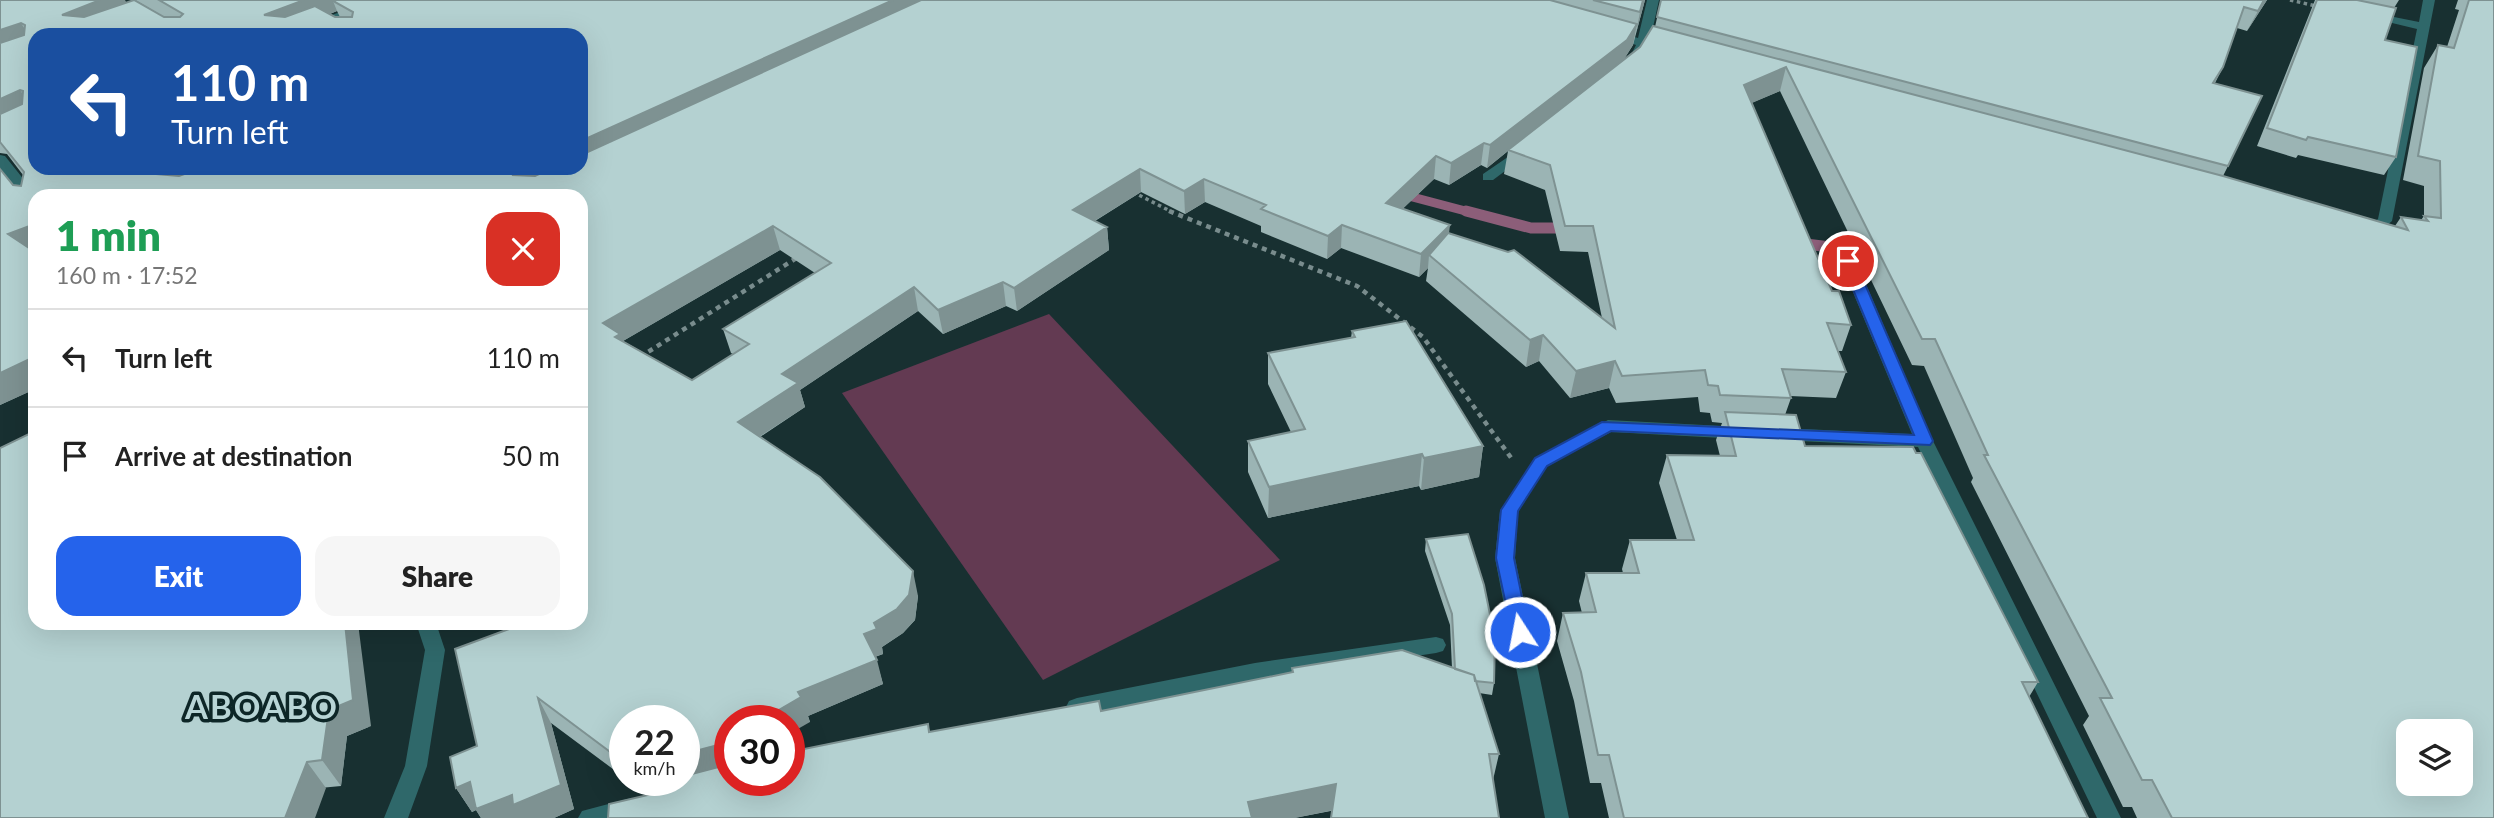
<!DOCTYPE html>
<html lang="en">
<head>
<meta charset="utf-8">
<style>
	body { margin:0; font-family:Lato,sans-serif; background:#f6f6f6; color:#222; height:100vh; display:flex; flex-direction:column; font-size:26px; white-space:nowrap }
	* { box-sizing:border-box; margin:0 }
	p { font-size:23px; color:#767676 }
	.icon { flex:none; width:38px; height:38px; fill:none; stroke:currentColor; stroke-width:2; stroke-linecap:round; stroke-linejoin:round }
	.map { position:relative; flex:1; overflow:hidden }
	.side { position:absolute; left:28px; top:189px; width:560px; height:441px; display:flex; flex-direction:column; background:#fff; border-radius:21px; box-shadow:0 7px 28px #0002 }
	.side>* { flex:none }
	.hud { position:absolute; left:28px; top:28px; width:560px; height:147px; border-radius:21px; box-shadow:0 7px 28px #0002; background:#1a4fa0; color:#fff; overflow:hidden }
	.fabs { position:absolute; left:2396px; top:719px; display:grid; gap:14px }
	.fabs a { display:grid; place-items:center; width:77px; height:77px; border-radius:14px; background:#fff; box-shadow:0 7px 28px #0002; font-size:35px }
	.speed { position:absolute; left:609px; top:705px; display:flex; gap:14px; font-size:35px; font-weight:700; text-align:center }
	.speed>* { display:grid; place-content:center; width:91px; height:91px; border-radius:50%; background:#fff; box-shadow:0 7px 28px #0002; line-height:1 }
	.speed small { font-size:18px; font-weight:400 }
	.speed .limit { border:10px solid #d22; background:#fff; color:#111 }
	.pin { position:absolute; display:grid; place-items:center; width:60px; height:60px; color:#fff; margin:-30px; border:4px solid #fff; border-radius:50%; box-shadow:0 2px 7px #0007 }
	.me { position:absolute; width:77px; margin:-38px; rotate:349deg; stroke-linejoin:round; filter:drop-shadow(0 0 5px #0008) }
	.turn { display:flex; align-items:center; gap:24px; height:147px; padding:0 28px; font-size:32px }
	.turn .icon { width:91px; height:91px; stroke-width:2.5 }
	.turn b { display:block; font-size:49px; line-height:60px }
	.round { display:grid; place-items:center; flex:none; width:74px; height:74px; border-radius:21px; background:#f6f6f6 }
	.summary { display:flex; align-items:center; justify-content:space-between; height:119px; padding:0 28px }
	h1 { font-size:42px; font-weight:800; line-height:52px; color:#1e9e55 }
	.action { display:flex; gap:14px; margin-top:auto; padding:14px 28px }
	.action a { flex:1; height:80px; border-radius:21px; background:#2563eb; color:#fff; font-size:28px; font-weight:800; line-height:80px; text-align:center }
	.action a+a { background:#f6f6f6; color:#222 }
	ul { padding:0; list-style:none }
	li { display:flex; align-items:center; gap:21px; height:98px; padding:0 28px; border-top:2px solid #e0e0e0 }
	li div { flex:1 }
	li b { display:block; font-size:26px }
	li em { font-style:normal }
	.map>svg:first-child { display:block }
	.green { fill:#633a52 }
	.lines { fill:none; stroke-linecap:round; stroke-linejoin:round }
	.stream-far1 { stroke:#8c5e79; stroke-width:9 }
	.stream { stroke:#8c5e79; stroke-width:11 }
	.path-far1 { stroke:#798c8d; stroke-width:3.5; stroke-dasharray:3.5 3.5; stroke-linecap:butt }
	.path { stroke:#798c8d; stroke-width:4.5; stroke-dasharray:5 5; stroke-linecap:butt }
	.minor { fill:#2f686a; fill-rule:evenodd }
	.wall { fill:#9bb4b4; fill-rule:evenodd }
	.shaded-wall { fill:#7e9292 }
	.building { fill:#b4d1d1; stroke:#7e9292; stroke-width:2; fill-rule:evenodd }
	.route { fill:#2563eb; stroke:#184099; stroke-width:2 }
	.labels { text-anchor:middle; dominant-baseline:central; stroke-width:7; stroke-linejoin:round; paint-order:stroke }
	.near-district-label { font-size:33px; font-weight:bold; letter-spacing:2px; fill:#b8d5d6; stroke:#0d2627 }
</style>
</head>
<body>
<div class="map">
<svg width="2494" height="818" viewBox="0 0 2494 818">
	<rect width="100%" height="100%" fill="#183031"/>
	<path class="green" d="M 1049,314 L 1280,560 L 1043,680 L 842,393 Z"/>
	<g class="lines">
		<path class="stream-far1" d="M 1401,194 L 1473,213"/>
		<path class="stream" d="M 1466,211 L 1531,228 L 1571,228
			M 1798,243 L 1870,252"/>
		<path class="path-far1" d="M 2290,0 L 2316,6
			M 1133,192 L 1174,213"/>
		<path class="path" d="M 1169,211 L 1357,286 L 1423,337 L 1512,459
			M 640,357 L 798,257"/>
		<path class="minor" d="M 373,0 L 390,0 L 295,35 L 277,35 Z
			M 1647,0 L 1659,0 L 1650,41 L 1671,49 L 1665,53 L 1647,48 L 1642,56 L 1638,57 L 1632,53 L 1636,45 L 1605,34 L 1611,30 L 1638,38 Z
			M 2423,0 L 2435,0 L 2392,221 L 2378,233 L 2357,235 L 2355,232 L 2357,229 L 2368,226 L 2378,219 L 2417,29 L 2363,16 L 2369,12 L 2419,22 Z
			M 1524,146 L 1531,150 L 1529,153 L 1493,180 L 1483,180 L 1483,174 Z
			M 0,155 L 5,156 L 37,196 L 35,207 L 30,206 L 0,168 Z
			M 1848,256 L 1856,261 L 1933,441 L 2121,818 L 2097,818 L 1918,447 L 1780,440 L 1771,434 L 1780,428 L 1912,434 L 1840,261 Z
			M 1608,420 L 1742,427 L 1751,433 L 1742,439 L 1611,432 L 1547,466 L 1518,512 L 1515,558 L 1569,818 L 1545,818 L 1495,558 L 1500,511 L 1535,458 Z
			M 416,623 L 436,623 L 445,650 L 427,766 L 408,818 L 384,818 L 405,766 L 425,650 Z
			M 1436,637 L 1443,639 L 1446,645 L 1443,651 L 1436,653 L 1255,680 L 1077,716 L 1069,713 L 1066,707 L 1069,701 L 1077,698 L 1255,663 Z
			M 631,798 L 639,801 L 643,808 L 639,815 L 631,818 L 578,818 L 582,811 Z"/>
	</g>
	<path class="wall" d="M 0,0 L 127,3 L 164,17 L 135,0 L 1645,0 L 1633,45 L 1624,59 L 1640,47 L 1655,27 L 1661,0 L 2267,0 L 2247,31 L 2237,28 L 2223,67 L 2215,83 L 2228,166 L 2223,176 L 2395,226 L 2401,217 L 2421,220 L 2424,216 L 2424,186 L 2403,180 L 2424,68 L 2438,45 L 2447,47 L 2459,10 L 2455,9 L 2458,0 L 2494,0 L 2494,818 L 2137,818 L 2132,807 L 2123,807 L 2083,725 L 2089,716 L 1971,482 L 1973,478 L 1924,366 L 1912,365 L 1780,91 L 1751,103 L 1832,291 L 1851,325 L 1842,351 L 1838,351 L 1846,372 L 1836,398 L 1790,396 L 1791,398 L 1785,415 L 1805,446 L 2038,682 L 2029,697 L 2088,818 L 1609,818 L 1601,783 L 1590,783 L 1574,701 L 1557,641 L 1563,613 L 1582,613 L 1579,601 L 1586,573 L 1623,573 L 1622,569 L 1630,540 L 1677,540 L 1659,483 L 1667,455 L 1720,456 L 1716,440 L 1722,423 L 1712,422 L 1710,413 L 1700,412 L 1698,397 L 1616,403 L 1609,388 L 1570,398 L 1539,361 L 1526,367 L 1426,281 L 1428,268 L 1419,277 L 1341,248 L 1327,259 L 1261,232 L 1261,226 L 1205,202 L 1185,214 L 1141,192 L 1095,221 L 1107,227 L 1109,250 L 1017,311 L 1006,306 L 943,334 L 918,311 L 800,390 L 805,407 L 760,437 L 918,596 L 915,620 L 903,633 L 882,647 L 883,654 L 875,657 L 883,684 L 808,716 L 810,722 L 730,721 L 730,780 L 928,724 L 930,732 L 1101,711 L 1292,672 L 1292,668 L 1452,668 L 1450,625 L 1425,551 L 1426,539 L 1494,683 L 1492,695 L 1479,693 L 1499,754 L 1493,780 L 1294,818 L 608,818 L 659,792 L 657,788 L 643,792 L 628,780 L 684,780 L 625,721 L 625,778 L 551,723 L 574,809 L 554,818 L 481,818 L 476,810 L 472,812 L 456,788 L 477,746 L 517,626 L 581,196 L 35,196 L 35,389 L 0,405 L 0,169 L 13,185 L 21,186 L 23,175 L 7,154 L 0,153 ZM 337,11 L 340,17 L 335,17 L 330,14 ZM 581,35 L 581,168 L 35,168 ZM 1508,151 L 1504,174 L 1545,190 L 1560,251 L 1588,252 L 1602,318 L 1402,209 L 1434,179 L 1449,185 L 1481,165 L 1487,168 ZM 780,250 L 815,273 L 723,329 L 731,353 L 733,354 L 692,380 L 623,341 Z
		M 2315,0 L 2399,0 L 2394,8 L 2385,40 L 2396,157 L 2384,175 L 2298,155 L 2296,158 L 2257,146 Z
		M 1352,331 L 1483,446 L 1479,477 L 1421,490 L 1419,486 L 1268,518 L 1248,472 L 1248,441 L 1291,432 L 1268,384 L 1268,353 L 1351,338 Z
		M 371,726 L 347,736 L 341,786 L 0,818 Z"/>
	<path class="shaded-wall" d="M 100,0 L 125,0 L 132,12 L 76,35 L 62,15 Z
		M 304,0 L 366,0 L 333,1 L 337,11 L 276,35 L 264,15 Z
		M 893,0 L 941,0 L 581,167 L 581,141 Z
		M 1643,0 L 1645,0 L 1636,33 L 1640,12 Z
		M 2264,0 L 2267,0 L 2247,31 L 2258,11 Z
		M 21,23 L 34,44 L 0,55 L 0,30 Z
		M 1637,24 L 1633,45 L 1623,61 L 1508,150 L 1508,151 L 1487,168 L 1490,145 Z
		M 1786,67 L 1780,91 L 1738,109 L 1744,85 Z
		M 20,90 L 34,112 L 0,128 L 0,99 Z
		M 1484,143 L 1481,165 L 1449,185 L 1451,163 Z
		M 1436,156 L 1434,179 L 1385,226 L 1386,203 Z
		M 170,168 L 234,168 L 171,196 L 156,174 Z
		M 521,168 L 578,168 L 523,194 L 513,175 L 514,171 Z
		M 1140,169 L 1141,192 L 1075,233 L 1073,210 Z
		M 1204,179 L 1205,202 L 1185,214 L 1184,191 Z
		M 35,224 L 35,253 L 8,234 Z
		M 1342,225 L 1341,248 L 1327,259 L 1328,236 Z
		M 1450,225 L 1447,249 L 1429,255 L 1428,268 L 1419,277 L 1421,254 Z
		M 773,226 L 780,250 L 623,341 L 629,358 L 603,323 Z
		M 1107,227 L 1109,250 L 1017,311 L 1014,288 Z
		M 1003,282 L 1006,306 L 943,334 L 938,310 Z
		M 914,287 L 918,311 L 800,390 L 805,407 L 745,446 L 738,422 L 782,374 Z
		M 1543,335 L 1539,361 L 1526,367 L 1530,340 Z
		M 34,357 L 35,358 L 35,389 L 0,405 L 0,373 Z
		M 1615,361 L 1609,388 L 1570,398 L 1576,371 Z
		M 1483,446 L 1479,477 L 1421,490 L 1424,458 Z
		M 1422,454 L 1419,486 L 1268,518 L 1269,487 Z
		M 913,571 L 918,596 L 915,620 L 903,633 L 882,647 L 883,654 L 871,658 L 864,634 L 874,623 Z
		M 345,623 L 358,623 L 371,726 L 347,736 L 341,786 L 322,760 L 329,710 Z
		M 877,660 L 883,684 L 808,716 L 810,722 L 789,734 L 789,721 L 760,721 L 798,692 Z
		M 538,698 L 551,723 L 574,809 L 554,818 L 481,818 L 476,810 L 472,812 L 456,788 L 470,782 Z
		M 730,738 L 730,769 L 660,787 L 656,784 L 657,788 L 643,792 L 638,780 L 684,780 L 684,754 L 718,745 Z
		M 307,762 L 326,788 L 315,818 L 285,818 Z
		M 1336,784 L 1334,810 L 1295,818 L 1248,818 L 1248,802 Z"/>
	<path class="building" d="M 0,0 L 100,0 L 62,15 L 84,17 L 134,0 L 164,17 L 180,17 L 183,14 L 159,0 L 304,0 L 264,15 L 285,17 L 315,6 L 335,17 L 352,17 L 353,12 L 333,1 L 336,0 L 893,0 L 581,141 L 581,35 L 35,35 L 35,168 L 170,168 L 156,174 L 179,176 L 201,168 L 521,168 L 514,171 L 513,175 L 535,176 L 552,168 L 581,168 L 581,155 L 921,0 L 1550,0 L 1637,24 L 1627,40 L 1490,145 L 1484,143 L 1451,163 L 1436,156 L 1386,203 L 1450,225 L 1421,254 L 1342,225 L 1328,236 L 1261,209 L 1266,205 L 1204,179 L 1184,191 L 1140,169 L 1073,210 L 1107,227 L 1014,288 L 1003,282 L 938,310 L 914,287 L 782,374 L 798,383 L 738,422 L 820,477 L 913,571 L 909,595 L 897,609 L 874,623 L 877,629 L 864,634 L 877,660 L 798,692 L 801,697 L 760,721 L 730,721 L 730,738 L 718,745 L 684,754 L 684,721 L 625,721 L 625,763 L 538,698 L 561,785 L 513,805 L 512,795 L 476,809 L 470,782 L 456,788 L 450,757 L 477,746 L 455,649 L 517,626 L 516,623 L 581,623 L 581,196 L 35,196 L 35,224 L 8,234 L 35,252 L 35,358 L 34,357 L 0,373 L 0,169 L 13,185 L 21,186 L 24,172 L 0,142 L 0,114 L 22,104 L 23,91 L 20,90 L 0,99 L 0,43 L 24,35 L 25,25 L 21,23 L 0,30 ZM 773,226 L 831,263 L 723,329 L 749,344 L 692,380 L 615,337 L 620,334 L 603,323 Z
		M 1593,0 L 1643,0 L 1640,12 Z
		M 1661,0 L 2264,0 L 2258,11 L 2244,7 L 2223,67 L 2213,83 L 2262,96 L 2228,166 L 1657,17 Z
		M 2317,0 L 2357,0 L 2396,8 L 2385,40 L 2417,47 L 2396,157 L 2308,137 L 2306,140 L 2267,128 Z
		M 2469,0 L 2494,0 L 2494,818 L 2172,818 L 2152,780 L 2142,780 L 2100,698 L 2112,698 L 1984,455 L 1988,455 L 1935,339 L 1922,339 L 1786,67 L 1744,85 L 1832,291 L 1839,291 L 1851,325 L 1827,323 L 1846,372 L 1782,369 L 1791,398 L 1720,395 L 1718,386 L 1708,385 L 1705,370 L 1622,376 L 1615,361 L 1576,371 L 1543,335 L 1530,340 L 1429,255 L 1448,233 L 1508,252 L 1514,250 L 1615,328 L 1593,226 L 1565,226 L 1550,165 L 1508,150 L 1640,47 L 1653,26 L 2223,176 L 2408,230 L 2401,217 L 2428,221 L 2424,216 L 2441,218 L 2440,161 L 2418,156 L 2438,45 L 2454,48 ZM 2408,732 L 2460,732 L 2460,784 L 2408,784 Z
		M 1406,321 L 1483,446 L 1424,458 L 1422,454 L 1269,487 L 1248,441 L 1305,429 L 1268,353 L 1355,337 L 1352,331 Z
		M 1725,412 L 1796,415 L 1805,446 L 1913,447 L 1916,453 L 1921,453 L 2038,682 L 2022,682 L 2088,818 L 1624,818 L 1609,755 L 1598,755 L 1581,672 L 1563,613 L 1596,612 L 1586,573 L 1639,573 L 1630,540 L 1694,540 L 1667,455 L 1736,456 Z
		M 35,431 L 35,623 L 345,623 L 353,700 L 329,710 L 322,760 L 307,762 L 285,818 L 0,818 L 0,448 Z
		M 1468,534 L 1484,585 L 1495,639 L 1494,683 L 1475,681 L 1474,675 L 1455,669 L 1452,614 L 1426,539 Z
		M 1402,650 L 1474,675 L 1499,754 L 1489,754 L 1499,818 L 1331,818 L 1336,784 L 1248,802 L 1252,818 L 608,818 L 609,804 L 665,791 L 656,784 L 669,780 L 684,780 L 684,776 L 730,764 L 730,780 L 789,780 L 789,752 L 928,724 L 929,732 L 1099,701 L 1101,711 L 1293,672 L 1292,668 Z"/>
	<path class="route" d="M 1848,257 L 1855,261 L 1933,441 L 1930,445 L 1611,431 L 1547,466 L 1518,511 L 1514,558 L 1529,632 L 1520,640 L 1513,638 L 1496,558 L 1501,510 L 1535,458 L 1602,422 L 1914,435 L 1841,261 Z"/>
	<g class="labels">
		<g class="near-district-label">
			<text x="262" y="706">ABOABO</text>
		</g>
	</g>
</svg>
<div class="fabs">
<a><svg class="icon" aria-label="layers" viewBox="0 0 24 24"><path d="M12 4l9 5-9 5-9-5zM3 14l9 5 9-5"/></svg></a>
</div>
<div class="speed"><div>22<small>km/h</small></div><div class="limit">30</div></div>
<div class="pin" style="left:1848px;top:261px;background:#d93025"><svg class="icon" aria-label="arrive" viewBox="0 0 24 24"><path d="M6 21V4h12l-3 4 3 4H6"/></svg></div>
<svg class="me" style="left:1520px;top:632px" viewBox="-20 -20 40 40"><circle r="17" fill="#2563eb" stroke="#fff" stroke-width="3"/><path d="M0-11L8 9 0 5-8 9z" fill="#fff"/></svg>
<div class="hud">
<div class="turn"><svg class="icon" aria-label="left" viewBox="0 0 24 24"><path d="M17 20v-9H6M10 6l-5 5 5 5"/></svg><div><b>110 m</b>Turn left</div></div>
</div>
<section class="side">
<div class="summary"><div><h1>1 min</h1><p>160 m · 17:52</p></div><a class="round" style="background:#d93025;color:#fff"><svg class="icon" aria-label="close" viewBox="0 0 24 24"><path d="M6 6l12 12M18 6L6 18"/></svg></a></div>
<ul>
<li><svg class="icon" aria-label="left" viewBox="0 0 24 24"><path d="M17 20v-9H6M10 6l-5 5 5 5"/></svg><div><b>Turn left</b></div><em>110 m</em></li>
<li><svg class="icon" aria-label="arrive" viewBox="0 0 24 24"><path d="M6 21V4h12l-3 4 3 4H6"/></svg><div><b>Arrive at destination</b></div><em>50 m</em></li>
</ul>
<div class="action"><a>Exit</a><a>Share</a></div>
</section>
</div>
</body>
</html>
